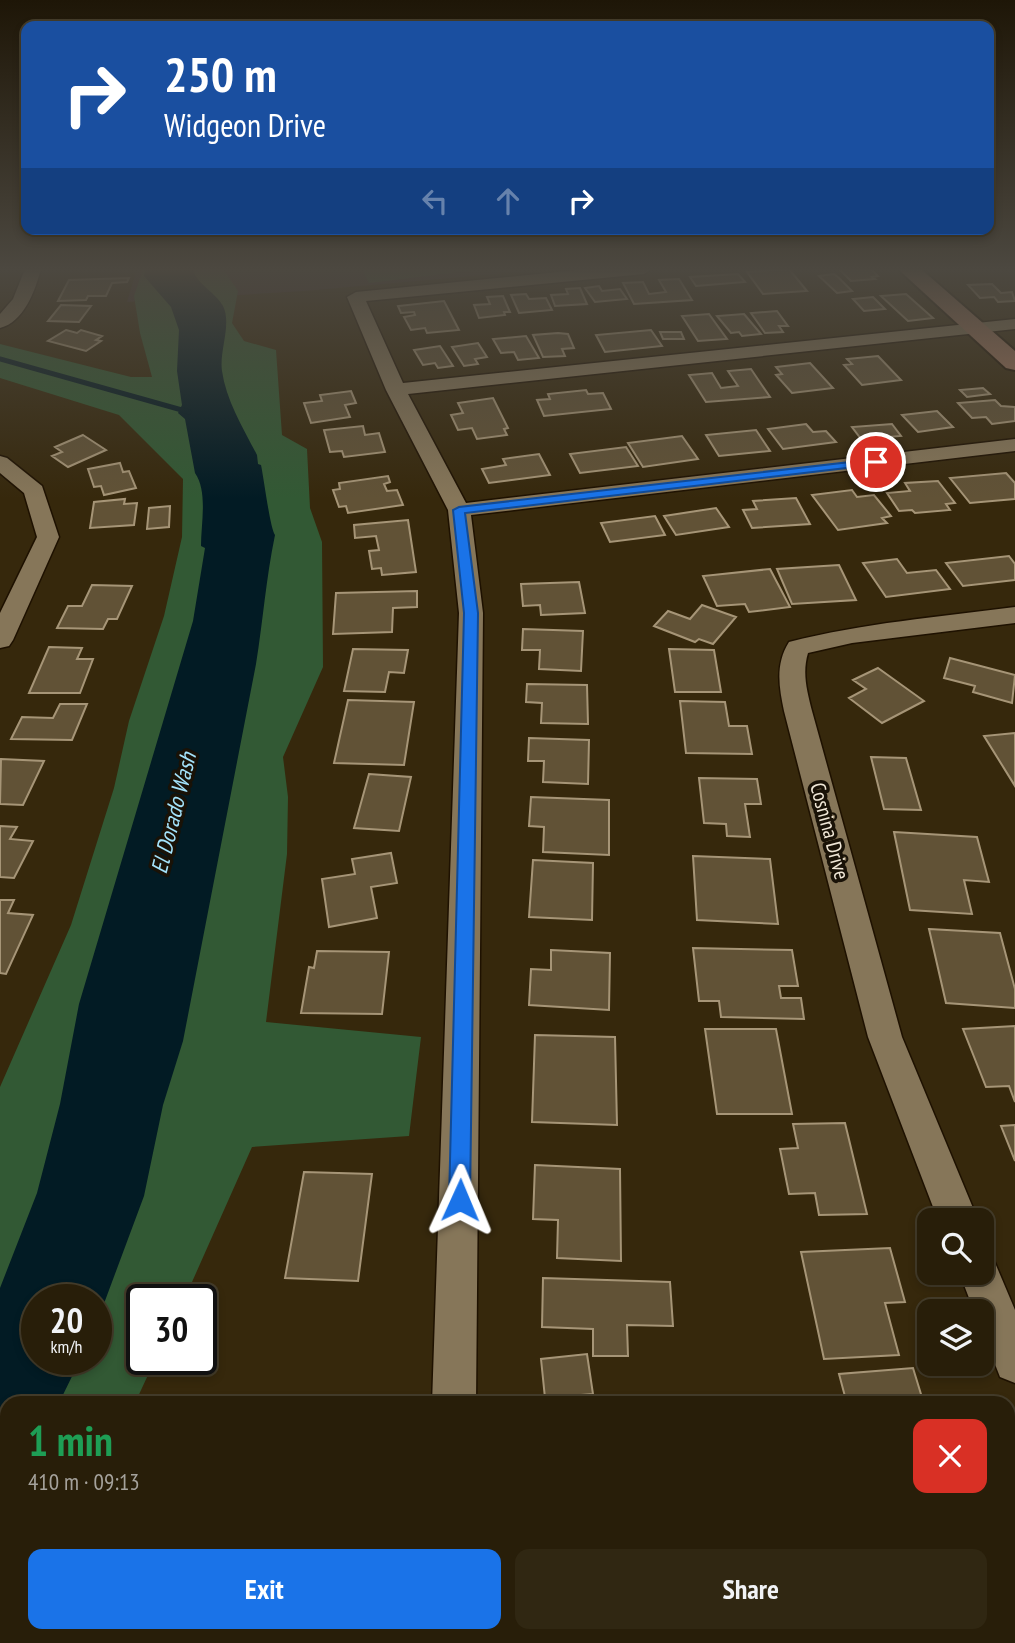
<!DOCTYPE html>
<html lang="en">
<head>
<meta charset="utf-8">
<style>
	body { margin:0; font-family:"PT Sans Narrow",sans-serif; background:#302712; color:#f1f3f6; height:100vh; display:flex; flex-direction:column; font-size:26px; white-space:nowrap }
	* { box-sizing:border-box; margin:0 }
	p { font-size:23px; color:#a5a29c }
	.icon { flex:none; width:38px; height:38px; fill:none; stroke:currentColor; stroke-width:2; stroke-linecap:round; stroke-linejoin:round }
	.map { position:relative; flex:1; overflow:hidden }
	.drawer { position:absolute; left:0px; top:1396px; width:1015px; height:247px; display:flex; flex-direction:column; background:#281e09; border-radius:21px 21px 0 0; box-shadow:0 4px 10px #0003,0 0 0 2px #443c2a }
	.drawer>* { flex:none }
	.banner { position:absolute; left:21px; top:21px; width:973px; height:214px; border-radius:14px; box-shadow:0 4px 10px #0003,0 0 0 2px #443c2a; background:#1a4fa0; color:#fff; overflow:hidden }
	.tools { position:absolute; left:917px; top:1208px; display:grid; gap:14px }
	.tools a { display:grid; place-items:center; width:77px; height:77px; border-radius:14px; background:#281e09; box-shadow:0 4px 10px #0003,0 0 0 2px #443c2a; font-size:35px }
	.speed { position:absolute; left:21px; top:1284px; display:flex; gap:14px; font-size:35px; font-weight:700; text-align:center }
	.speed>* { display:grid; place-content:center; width:91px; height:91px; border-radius:50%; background:#281e09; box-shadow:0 4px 10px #0003,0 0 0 2px #443c2a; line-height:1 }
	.speed small { font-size:18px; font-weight:400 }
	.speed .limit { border:4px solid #111; border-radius:10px; background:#fff; color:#111 }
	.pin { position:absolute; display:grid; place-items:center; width:60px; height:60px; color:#fff; margin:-30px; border:4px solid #fff; border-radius:50%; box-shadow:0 2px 7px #0007 }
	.me { position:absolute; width:77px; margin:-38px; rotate:1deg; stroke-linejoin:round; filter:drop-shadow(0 0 5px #0008) }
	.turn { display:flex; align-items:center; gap:24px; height:147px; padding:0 28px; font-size:32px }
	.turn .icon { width:91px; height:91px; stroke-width:2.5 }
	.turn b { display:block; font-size:49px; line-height:60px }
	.lanes { display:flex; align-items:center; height:66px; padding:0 28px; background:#0003; justify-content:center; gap:35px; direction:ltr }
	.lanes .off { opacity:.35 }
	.round { display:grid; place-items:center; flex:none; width:74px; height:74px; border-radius:14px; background:#302712 }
	.head { display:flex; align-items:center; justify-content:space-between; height:119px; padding:0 28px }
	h1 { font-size:42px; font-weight:700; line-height:52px; color:#1e9e55 }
	.action { display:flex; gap:14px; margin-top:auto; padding:14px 28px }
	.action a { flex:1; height:80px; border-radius:14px; background:#1a73e8; color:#fff; font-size:28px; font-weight:700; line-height:80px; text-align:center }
	.action a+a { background:#302712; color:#f1f3f6 }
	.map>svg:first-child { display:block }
	.education { fill:#402c2f }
	.green { fill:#325934; fill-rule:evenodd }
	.water { fill:#021b24 }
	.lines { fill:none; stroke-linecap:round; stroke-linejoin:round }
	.stream { stroke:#021b24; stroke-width:5 }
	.building { fill:#615236; stroke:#a69577; stroke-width:2 }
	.minor-casing { stroke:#1e1100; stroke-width:3 }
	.secondary-casing { stroke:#1e1100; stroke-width:4 }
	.minor { fill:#867659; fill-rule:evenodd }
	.secondary { fill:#9f745c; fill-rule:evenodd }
	.route { fill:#1a73e8; stroke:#114b97; stroke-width:2 }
	.labels { text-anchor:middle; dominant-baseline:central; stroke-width:7; stroke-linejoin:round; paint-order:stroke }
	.street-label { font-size:21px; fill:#f0e7d7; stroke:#191207 }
	.water-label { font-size:23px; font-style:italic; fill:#a4e3fb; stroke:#191207 }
</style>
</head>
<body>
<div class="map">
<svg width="1015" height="1643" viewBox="0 0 1015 1643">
	<rect width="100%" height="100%" fill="#36280c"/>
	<path class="education" d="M 137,269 L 551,269 L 304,291 L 127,302 Z"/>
	<path class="green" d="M 143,269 L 223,269 L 238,291 L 232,323 L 244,341 L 276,350 L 282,435 L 307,449 L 310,508 L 322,542 L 323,667 L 283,757 L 288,797 L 287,854 L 266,1022 L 421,1037 L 409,1136 L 252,1147 L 184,1300 L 142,1300 L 142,1360 L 155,1360 L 135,1403 L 7,1404 L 7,1636 L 73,1636 L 73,1643 L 0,1643 L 0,1087 L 71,925 L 114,788 L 129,721 L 164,616 L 182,537 L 183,479 L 119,415 L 0,378 L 0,344 L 131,377 L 152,377 L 140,333 L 134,296 ZM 37,1300 L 96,1300 L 96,1360 L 37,1360 Z
		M 362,269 L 484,269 L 369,283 Z"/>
	<path class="water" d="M 146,269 L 192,269 C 199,286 215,292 223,306 C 232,324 219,351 222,371 C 226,400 243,428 257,455 L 258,464 L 261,465 C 264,479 270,528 275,535 C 266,578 263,621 256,664 L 183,1041 L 163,1105 L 144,1196 L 96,1325 L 96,1300 L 37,1300 L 37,1360 L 80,1360 L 59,1403 L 7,1404 L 7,1483 L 0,1494 L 0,1288 L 37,1193 L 60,1104 L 79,1004 L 193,621 L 205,548 L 201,546 C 201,523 208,492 195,473 L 185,419 L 178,413 L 182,405 L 177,371 L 179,330 L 171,307 L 144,276 Z"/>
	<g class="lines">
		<path class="stream" d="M 0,359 L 189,412"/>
	</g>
	<path class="building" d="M 789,269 L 807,291 L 763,294 L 747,272 Z
		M 839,269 L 871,269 L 878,276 L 872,277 L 875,279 L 851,281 Z
		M 738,274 L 745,282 L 696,286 L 690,277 Z
		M 834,274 L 839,278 L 852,291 L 837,293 L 819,276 Z
		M 129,278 L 127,282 L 112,283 L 106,296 L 88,296 L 86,300 L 58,301 L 69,280 Z
		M 679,279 L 692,300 L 634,304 L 623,283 L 643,282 L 649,294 L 666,292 L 659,280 Z
		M 992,284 L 1001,293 L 1012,292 L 1015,301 L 998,302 L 994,297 L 980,298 L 968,285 Z
		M 599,286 L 602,291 L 620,289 L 627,299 L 595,302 L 585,288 Z
		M 580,288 L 587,304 L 555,306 L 551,295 L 568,294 L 566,289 Z
		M 526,294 L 529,299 L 546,298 L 552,310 L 519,313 L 511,295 Z
		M 906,294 L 933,318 L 908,321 L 881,296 Z
		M 503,296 L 510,312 L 504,312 L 505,315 L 479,318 L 474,305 L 490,304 L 487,297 Z
		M 873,297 L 885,309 L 864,311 L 853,299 Z
		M 444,301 L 459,330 L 427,333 L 425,328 L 411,330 L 404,317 L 415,315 L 414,312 L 401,313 L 398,306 Z
		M 61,305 L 91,306 L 79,322 L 48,321 Z
		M 777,311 L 788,326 L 779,326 L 783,332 L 765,333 L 751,313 Z
		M 709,314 L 727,339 L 698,341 L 682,316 Z
		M 744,314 L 761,334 L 742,336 L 739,332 L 731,333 L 717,316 Z
		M 66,330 L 77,333 L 81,330 L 102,336 L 96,340 L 101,341 L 86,351 L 48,341 Z
		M 651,330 L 662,346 L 605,352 L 596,335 Z
		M 660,332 L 681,332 L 684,339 L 663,339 Z
		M 558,333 L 568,334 L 574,348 L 562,349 L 565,356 L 543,357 L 533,335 Z
		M 526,336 L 539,358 L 518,360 L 514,352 L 501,353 L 493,339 Z
		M 478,343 L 487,357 L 475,359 L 478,364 L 464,366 L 452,347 Z
		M 440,346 L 453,366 L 438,368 L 435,363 L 423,365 L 414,350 Z
		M 878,356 L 901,380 L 862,385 L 844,365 L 852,364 L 847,359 Z
		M 810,363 L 833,388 L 792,393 L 776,375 L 782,374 L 776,367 Z
		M 751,369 L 770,397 L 706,402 L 689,375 L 712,373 L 721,388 L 738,386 L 728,371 Z
		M 983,388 L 990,394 L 967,397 L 960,390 Z
		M 586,390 L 588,394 L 603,393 L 611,409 L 544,416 L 537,400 L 550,399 L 548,394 Z
		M 351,391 L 356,403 L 345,405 L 350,417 L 311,423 L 304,403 L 322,401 L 320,395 Z
		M 493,398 L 508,428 L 504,429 L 507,435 L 477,439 L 472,428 L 458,430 L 451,415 L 463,413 L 458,403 Z
		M 995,400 L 1001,406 L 1015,407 L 1015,421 L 992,424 L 986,417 L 972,418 L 958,403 Z
		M 937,411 L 953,427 L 918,432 L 902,415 Z
		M 806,424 L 813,432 L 826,431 L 836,442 L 783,449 L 768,429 Z
		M 892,424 L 901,436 L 861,439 L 852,427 Z
		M 363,426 L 365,435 L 379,433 L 385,452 L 344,457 L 342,451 L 330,452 L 324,430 Z
		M 756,430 L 770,451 L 719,456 L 706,435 Z
		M 83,435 L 106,450 L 68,467 L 52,456 L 62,452 L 55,447 Z
		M 682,436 L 698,459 L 643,467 L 628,443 Z
		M 626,447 L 638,466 L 580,473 L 570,454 Z
		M 539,454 L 550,475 L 489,483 L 482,469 L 506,465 L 503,459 Z
		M 120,463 L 123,472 L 129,471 L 136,488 L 104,495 L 101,486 L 94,487 L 88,469 Z
		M 1006,473 L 1015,483 L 1015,499 L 970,503 L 950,478 Z
		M 388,476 L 390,482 L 384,484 L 387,491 L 397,490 L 403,505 L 348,513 L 346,506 L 339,507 L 333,490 L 340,489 L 339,483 Z
		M 938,481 L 955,503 L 946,504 L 950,510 L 915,513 L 912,510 L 899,511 L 887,493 L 910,491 L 905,483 Z
		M 852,490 L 857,497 L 874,495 L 891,516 L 882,518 L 887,523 L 838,530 L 812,495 Z
		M 796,498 L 810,524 L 752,528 L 743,510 L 757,509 L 753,501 Z
		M 125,499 L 124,504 L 137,503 L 134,525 L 90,528 L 94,502 Z
		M 170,506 L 169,527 L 147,529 L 149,508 Z
		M 716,508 L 729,527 L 676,535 L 664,516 Z
		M 655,516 L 665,535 L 610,542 L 601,523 Z
		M 408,520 L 416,572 L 382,575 L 381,568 L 372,569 L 369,551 L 379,550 L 376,536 L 355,538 L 354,525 Z
		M 1009,556 L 1015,564 L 1015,580 L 963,586 L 946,563 Z
		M 897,559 L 907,573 L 936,570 L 950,589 L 886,597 L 863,563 Z
		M 839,565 L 856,600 L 792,604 L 777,569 Z
		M 770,569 L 790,607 L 749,612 L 745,604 L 717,606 L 703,576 Z
		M 579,582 L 585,613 L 541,615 L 540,605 L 523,606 L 521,584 Z
		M 92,585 L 132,586 L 117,619 L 108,619 L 103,629 L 57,628 L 68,606 L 82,606 Z
		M 417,591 L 417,607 L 393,608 L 392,632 L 333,634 L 336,593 Z
		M 702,605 L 736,617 L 713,644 L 699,639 L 695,642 L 654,626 L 668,611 L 690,619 Z
		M 523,629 L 583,631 L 581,671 L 539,669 L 540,650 L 522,650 Z
		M 49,647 L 82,648 L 77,659 L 93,659 L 80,693 L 29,693 Z
		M 353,649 L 408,650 L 404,673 L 389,672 L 385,692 L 344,691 Z
		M 669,649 L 714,650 L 721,692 L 675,692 Z
		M 950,658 L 1015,675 L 1012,703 L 973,692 L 975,686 L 944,678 Z
		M 878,668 L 924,701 L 882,723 L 849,698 L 866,689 L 853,680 Z
		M 527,684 L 587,685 L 588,724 L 541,723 L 542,703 L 526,702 Z
		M 348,700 L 414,702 L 404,765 L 334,763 Z
		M 680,701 L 725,702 L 729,726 L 747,726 L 752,754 L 686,753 Z
		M 60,704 L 87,704 L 72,740 L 11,739 L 22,717 L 53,718 Z
		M 1015,733 L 1015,786 L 984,736 Z
		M 529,738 L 589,740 L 588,784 L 543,782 L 544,761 L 528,761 Z
		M 871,757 L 906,758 L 921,810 L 884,809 Z
		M 1,759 L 44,761 L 23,805 L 0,804 Z
		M 369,774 L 411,777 L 399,831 L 354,828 Z
		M 699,778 L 757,779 L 761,804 L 745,804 L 750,837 L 727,836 L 726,824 L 704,823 Z
		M 531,797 L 609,800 L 609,855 L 543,852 L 544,827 L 529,826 Z
		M 0,826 L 17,827 L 10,839 L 33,841 L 14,878 L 0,877 Z
		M 894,832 L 977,837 L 989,882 L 964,880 L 972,914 L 910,910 Z
		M 391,853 L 397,883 L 371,887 L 377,918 L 329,927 L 322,879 L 355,874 L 352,859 Z
		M 693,856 L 770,859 L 778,924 L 697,920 Z
		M 533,860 L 593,863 L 592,920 L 529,917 Z
		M 0,900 L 14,900 L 8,913 L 33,915 L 6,974 L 0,973 Z
		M 929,929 L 1000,933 L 1015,989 L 1015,1008 L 946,1003 Z
		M 693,948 L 792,950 L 798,986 L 779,986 L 781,998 L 801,998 L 804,1019 L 721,1017 L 719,1001 L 699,1001 Z
		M 551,950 L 610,953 L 609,1010 L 529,1005 L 531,969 L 551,970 Z
		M 317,951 L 389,952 L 382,1014 L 301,1013 L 309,967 L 314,968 Z
		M 1015,1026 L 1015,1102 L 1009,1086 L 986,1087 L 963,1029 Z
		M 705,1029 L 776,1029 L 792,1114 L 717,1114 Z
		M 535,1035 L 615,1037 L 617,1125 L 532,1122 Z
		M 845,1123 L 867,1214 L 819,1215 L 815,1193 L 789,1194 L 780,1149 L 798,1148 L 793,1124 Z
		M 1015,1125 L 1015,1161 L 1001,1126 Z
		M 535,1165 L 620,1169 L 621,1261 L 557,1258 L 558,1220 L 533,1219 Z
		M 304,1172 L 372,1174 L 358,1281 L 285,1278 Z
		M 890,1248 L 905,1302 L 885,1303 L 899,1355 L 824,1359 L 801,1252 Z
		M 543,1278 L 670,1282 L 673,1326 L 627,1325 L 628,1356 L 593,1356 L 593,1329 L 542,1327 Z
		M 587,1354 L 593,1394 L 545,1398 L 541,1359 Z
		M 913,1368 L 924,1404 L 847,1404 L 839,1374 Z
		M 181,1636 L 285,1636 L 284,1643 L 180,1643 Z
		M 925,1636 L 1000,1636 L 991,1640 L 993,1643 L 928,1643 Z"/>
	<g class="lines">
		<defs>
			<path id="minor" d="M 25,269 L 41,269 C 35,291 24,322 0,328 L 0,314 L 13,299 Z
				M 588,269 L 652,269 L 644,274 L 366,301 L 403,383 L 1015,319 L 1015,329 L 408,394 L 466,503 L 1015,439 L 1015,451 L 471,515 L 483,613 L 476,1404 L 432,1404 L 459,613 L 448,510 L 386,390 L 347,297 L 356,292 Z
				M 0,456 L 7,458 L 42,486 L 59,537 L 13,640 L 9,646 L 0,648 L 0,613 L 37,537 L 24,493 L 0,473 Z
				M 1015,607 L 1015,623 L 852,643 L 808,653 C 802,673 807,691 812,711 L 902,1037 L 978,1220 L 938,1220 L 868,1037 L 784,711 C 779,687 775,664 789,642 C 863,623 939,617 1015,607 Z
				M 982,1253 L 993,1258 L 1015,1310 L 1015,1383 L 1000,1377 L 982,1331 L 982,1311 L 974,1311 L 959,1272 L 982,1272 Z
				M 421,1636 L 471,1636 L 471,1643 L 421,1643 Z"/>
			<path id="secondary" d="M 898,269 L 921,269 L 1015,351 L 1015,370 L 1006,368 Z"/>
		</defs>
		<use href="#minor" class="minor-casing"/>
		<use href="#secondary" class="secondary-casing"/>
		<use href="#minor" class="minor"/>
		<use href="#secondary" class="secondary"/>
	</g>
	<linearGradient id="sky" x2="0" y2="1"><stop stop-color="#1e1607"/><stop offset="0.54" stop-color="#4c4840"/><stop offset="1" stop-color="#4c4840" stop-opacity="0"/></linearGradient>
	<rect width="1015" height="499" fill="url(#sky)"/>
	<path class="route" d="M 876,459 L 881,462 L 880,464 L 465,513 L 478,613 L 470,1200 L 467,1207 L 460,1210 L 452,1207 L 449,1200 L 464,613 L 453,510 L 459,507 Z"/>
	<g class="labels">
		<g class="street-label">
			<text transform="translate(830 831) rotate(75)">Cosnina Drive</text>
		</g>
		<g class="water-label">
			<text transform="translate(173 813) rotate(-76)">El Dorado Wash</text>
		</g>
	</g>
</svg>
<div class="tools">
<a><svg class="icon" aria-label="search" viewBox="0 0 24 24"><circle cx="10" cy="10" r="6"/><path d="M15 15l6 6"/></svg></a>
<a><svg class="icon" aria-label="layers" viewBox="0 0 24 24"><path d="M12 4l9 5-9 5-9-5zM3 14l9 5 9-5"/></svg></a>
</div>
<div class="speed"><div>20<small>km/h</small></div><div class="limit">30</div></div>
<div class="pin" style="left:876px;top:462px;background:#d93025"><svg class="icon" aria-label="arrive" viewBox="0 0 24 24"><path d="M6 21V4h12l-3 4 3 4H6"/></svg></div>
<svg class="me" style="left:460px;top:1200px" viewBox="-20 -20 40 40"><path d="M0-17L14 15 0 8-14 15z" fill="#1a73e8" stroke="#fff" stroke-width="4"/></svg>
<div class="banner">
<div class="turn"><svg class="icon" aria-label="right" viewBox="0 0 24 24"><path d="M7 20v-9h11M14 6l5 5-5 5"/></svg><div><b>250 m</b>Widgeon Drive</div></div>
<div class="lanes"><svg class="icon off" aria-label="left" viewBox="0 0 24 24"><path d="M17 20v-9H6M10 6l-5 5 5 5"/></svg><svg class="icon off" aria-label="ahead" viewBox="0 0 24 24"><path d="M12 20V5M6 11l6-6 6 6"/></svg><svg class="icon" aria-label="right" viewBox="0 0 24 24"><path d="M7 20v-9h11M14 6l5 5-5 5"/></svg></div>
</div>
<section class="drawer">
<div class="head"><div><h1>1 min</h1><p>410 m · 09:13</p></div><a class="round" style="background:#d93025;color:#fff"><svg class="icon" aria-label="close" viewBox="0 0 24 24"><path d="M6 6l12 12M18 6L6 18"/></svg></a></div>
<div class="action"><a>Exit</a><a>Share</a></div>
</section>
</div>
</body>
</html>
